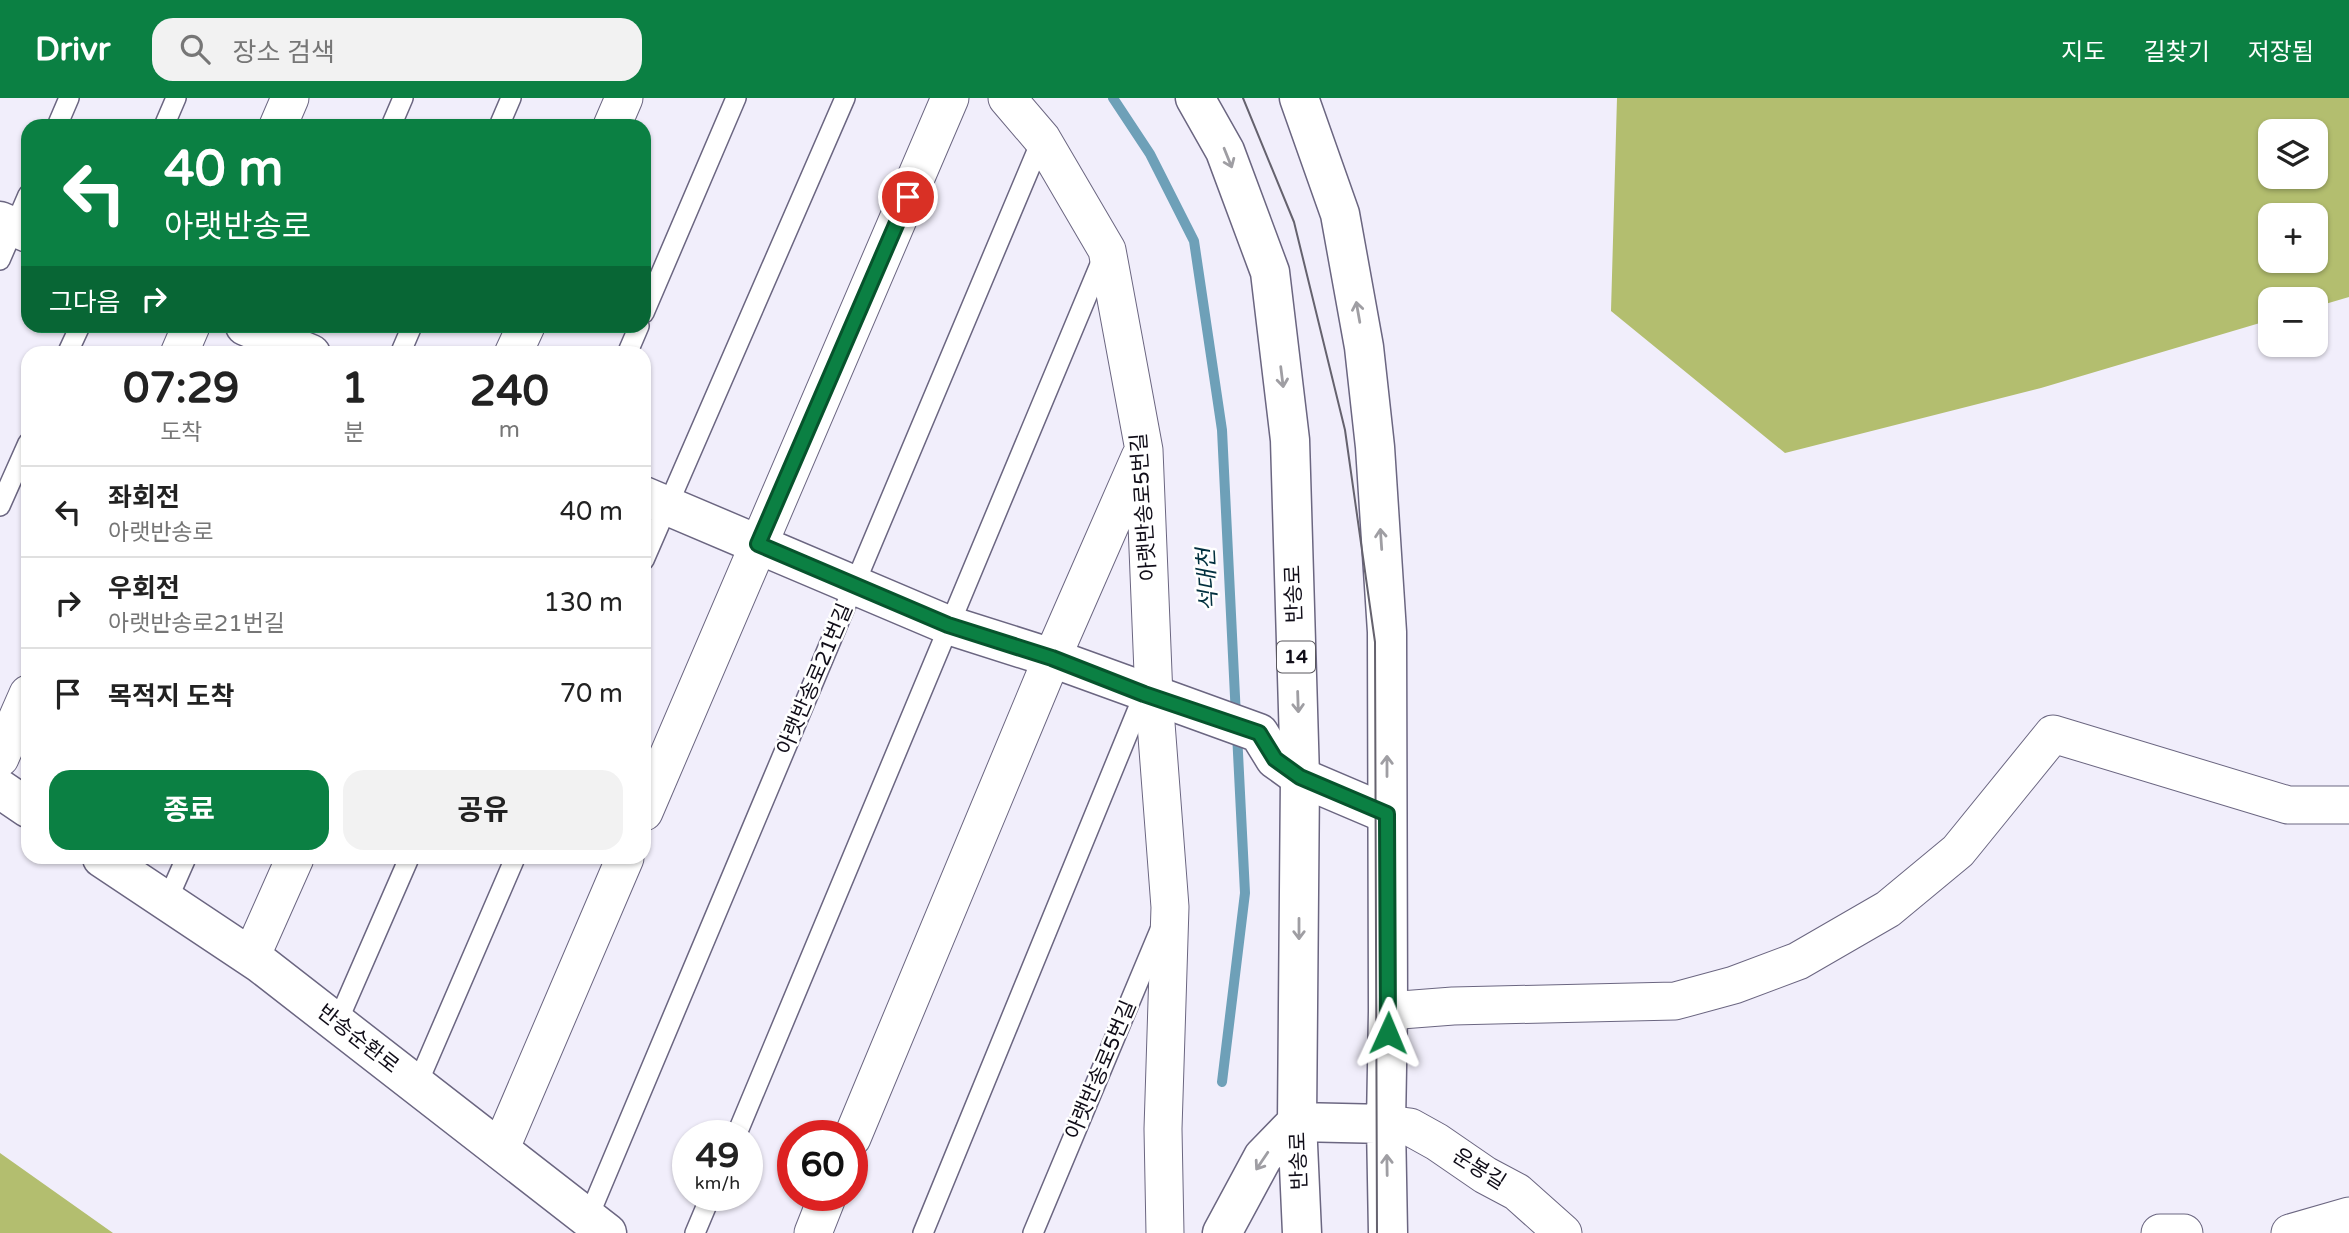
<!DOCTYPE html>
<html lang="ko">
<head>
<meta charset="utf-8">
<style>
	body { margin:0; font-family:"Varela Round","Noto Sans KR",sans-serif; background:#f2f2f2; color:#222; height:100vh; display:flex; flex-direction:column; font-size:26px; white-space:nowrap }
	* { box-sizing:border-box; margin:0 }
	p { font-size:23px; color:#767676 }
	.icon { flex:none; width:38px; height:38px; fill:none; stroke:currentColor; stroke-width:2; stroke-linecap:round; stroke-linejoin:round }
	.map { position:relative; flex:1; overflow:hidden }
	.details { position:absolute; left:21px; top:248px; width:630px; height:518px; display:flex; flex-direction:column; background:#fff; border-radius:21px; box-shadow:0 2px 5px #0004 }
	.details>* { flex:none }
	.guide { position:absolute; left:21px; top:21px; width:630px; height:214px; border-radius:21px; box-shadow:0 2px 5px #0004; background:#0b8043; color:#fff; overflow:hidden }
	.fabs { position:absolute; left:2258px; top:21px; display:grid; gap:14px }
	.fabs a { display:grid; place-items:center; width:70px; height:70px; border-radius:14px; background:#fff; box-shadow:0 2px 5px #0004; font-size:35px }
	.speed { position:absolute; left:672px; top:1022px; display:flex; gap:14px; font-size:35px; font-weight:700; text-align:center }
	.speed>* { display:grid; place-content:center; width:91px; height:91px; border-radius:50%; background:#fff; box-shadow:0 2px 5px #0004; line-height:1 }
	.speed small { font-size:18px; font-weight:400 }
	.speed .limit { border:10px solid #d22; background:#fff; color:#111 }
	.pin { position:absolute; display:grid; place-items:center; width:60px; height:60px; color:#fff; margin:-30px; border:4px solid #fff; border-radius:50%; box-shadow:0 2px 7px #0007 }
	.me { position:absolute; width:77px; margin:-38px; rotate:1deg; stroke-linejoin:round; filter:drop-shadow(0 0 5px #0008) }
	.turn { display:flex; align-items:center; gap:24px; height:147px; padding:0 28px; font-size:32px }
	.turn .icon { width:91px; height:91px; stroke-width:2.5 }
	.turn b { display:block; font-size:49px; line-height:60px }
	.then { display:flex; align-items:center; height:66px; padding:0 28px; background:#0003; gap:14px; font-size:26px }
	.eta { display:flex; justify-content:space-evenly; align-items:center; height:119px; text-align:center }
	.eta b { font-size:42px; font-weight:700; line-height:49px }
	.button { display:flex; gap:14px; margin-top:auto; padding:14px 28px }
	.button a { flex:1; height:80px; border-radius:21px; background:#0b8043; color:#fff; font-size:28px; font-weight:700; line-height:80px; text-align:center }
	.button a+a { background:#f2f2f2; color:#222 }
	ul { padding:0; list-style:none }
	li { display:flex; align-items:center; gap:21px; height:91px; padding:0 28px; border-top:2px solid #e0e0e0 }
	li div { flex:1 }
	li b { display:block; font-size:26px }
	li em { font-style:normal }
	header { display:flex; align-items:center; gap:42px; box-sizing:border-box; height:98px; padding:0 35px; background:#0b8043; color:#fff }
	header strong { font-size:33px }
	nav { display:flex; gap:38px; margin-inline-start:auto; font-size:24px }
	.search { width:490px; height:63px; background:#f2f2f2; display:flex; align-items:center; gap:18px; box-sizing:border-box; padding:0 24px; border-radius:21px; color:#767676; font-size:26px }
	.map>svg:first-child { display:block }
	.forest { fill:#b3be6f; fill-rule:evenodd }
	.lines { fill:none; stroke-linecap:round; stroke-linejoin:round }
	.stream { stroke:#6ea0b8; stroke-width:10 }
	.lane-casing { stroke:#6b6681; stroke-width:22 }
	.street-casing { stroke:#6b6681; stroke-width:39 }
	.secondary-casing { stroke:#6b6681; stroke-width:41 }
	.primary-casing { stroke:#6b6681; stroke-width:41 }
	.lane { stroke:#fff; stroke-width:19 }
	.street { stroke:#fff; stroke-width:37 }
	.secondary { stroke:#fff; stroke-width:38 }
	.primary { stroke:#fff; stroke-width:38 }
	.tram { stroke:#65626e; stroke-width:2 }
	.oneway { stroke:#9f9ea3 }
	.route-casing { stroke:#07532c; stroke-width:18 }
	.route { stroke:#0b8043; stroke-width:12 }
	.labels { text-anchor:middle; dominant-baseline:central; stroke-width:5; stroke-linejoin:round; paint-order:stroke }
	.shield { fill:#fff; stroke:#58565d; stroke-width:2 }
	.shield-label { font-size:19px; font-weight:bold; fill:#100d18 }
	.street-label { font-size:21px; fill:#100d18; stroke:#fff }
	.water-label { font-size:23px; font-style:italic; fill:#02303f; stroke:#fff }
</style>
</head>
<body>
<header>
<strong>Drivr</strong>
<div class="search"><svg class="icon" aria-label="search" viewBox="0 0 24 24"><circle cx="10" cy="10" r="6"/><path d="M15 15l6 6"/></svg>장소 검색</div>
<nav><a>지도</a><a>길찾기</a><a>저장됨</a></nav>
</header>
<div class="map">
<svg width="2349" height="1135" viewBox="0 0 2349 1135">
	<rect width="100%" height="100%" fill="#f1eefb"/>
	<path class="forest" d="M 1617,0 L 2349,0 L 2349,199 L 2315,209 L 2315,201 L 2270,201 L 2270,222 L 2041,290 L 1785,355 L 1611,213 ZM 2270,33 L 2315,33 L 2315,79 L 2270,79 ZM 2270,117 L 2315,117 L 2315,163 L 2270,163 Z
		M 0,1055 L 113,1135 L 0,1135 Z"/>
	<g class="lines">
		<path class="stream" d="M 1113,0 L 1150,56 L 1194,143 L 1222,332 L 1236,619
			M 1222,984 L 1245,795 L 1237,635"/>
		<defs>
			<path id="lane" d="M 57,28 L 69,0
				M 164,28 L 176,0
				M 391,28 L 403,0
				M 499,28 L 511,0
				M 0,162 L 28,97
				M 644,215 L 736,0
				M 67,256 L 80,228
				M 400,256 L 412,228
				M 627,256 L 639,228
				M 0,408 L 28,345
				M 644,462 L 845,0
				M 167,803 L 186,760
				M 337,925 L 409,760
				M 417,987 L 515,760
				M 736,1038 L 1104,157
				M 588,1120 L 1042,41
				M 695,1135 L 711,1097
				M 923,1135 L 1144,596
				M 1033,1135 L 1160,832"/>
			<path id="street" d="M 1007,0 L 1042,41 L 1107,152 L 1144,352 L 1154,599 L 1170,809 L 1163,1031 L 1165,1135
				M 278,28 L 290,0
				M 612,28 L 624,0
				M 179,256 L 191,228
				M 513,256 L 526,228
				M 0,660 L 28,596
				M 644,714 L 950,0
				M 251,859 L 295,760
				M 1388,913 L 1453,908 L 1675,903 L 1734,887 L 1798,863 L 1888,811 L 1958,753 L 2053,636 L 2288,707 L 2349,707
				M 1386,1026 L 1410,1029 L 1437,1044 L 1485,1077 L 1517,1094 L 1563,1135
				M 852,1040 L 1052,560 L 1140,359
				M 500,1052 L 625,760
				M 813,1135 L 828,1097
				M 2160,1135 L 2184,1135
				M 2290,1135 L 2349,1118"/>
			<path id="secondary" d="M 0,123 L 28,135
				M 245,228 L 311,256
				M 644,398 L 948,527 L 1052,560 L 1259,635 L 1275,661 L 1300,679 L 1387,716
				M 0,691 L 28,710
				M 102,760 L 261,866 L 607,1135"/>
			<path id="primary" d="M 1195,0 L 1225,53 L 1270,174 L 1290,342 L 1300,679 L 1297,1024 L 1302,1135
				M 1299,0 L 1340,116 L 1364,249 L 1375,349 L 1387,534 L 1388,913 L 1386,1026 L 1388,1135
				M 1222,1135 L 1263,1059 L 1297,1024 L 1386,1026"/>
		</defs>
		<use href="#lane" class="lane-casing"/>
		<use href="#street" class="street-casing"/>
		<use href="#secondary" class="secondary-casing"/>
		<use href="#primary" class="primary-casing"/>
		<use href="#lane" class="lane"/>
		<use href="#street" class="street"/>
		<use href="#secondary" class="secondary"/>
		<use href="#primary" class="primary"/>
		<path class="tram" d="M 1243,0 L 1294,124 L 1345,332 L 1375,544 L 1377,1135"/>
	</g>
	<defs><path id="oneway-shaft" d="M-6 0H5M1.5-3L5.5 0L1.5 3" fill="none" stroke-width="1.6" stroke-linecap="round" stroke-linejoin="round" transform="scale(1.75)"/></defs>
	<g class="oneway">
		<use href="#oneway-shaft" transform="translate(1228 60) rotate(68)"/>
		<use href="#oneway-shaft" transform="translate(1358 214) rotate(-100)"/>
		<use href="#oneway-shaft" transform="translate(1282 279) rotate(83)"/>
		<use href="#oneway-shaft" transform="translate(1381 441) rotate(-94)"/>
		<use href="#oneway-shaft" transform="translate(1298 604) rotate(88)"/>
		<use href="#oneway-shaft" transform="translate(1387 668) rotate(-90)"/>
		<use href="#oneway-shaft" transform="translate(1299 831) rotate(90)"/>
		<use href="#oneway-shaft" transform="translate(1262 1063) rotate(124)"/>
		<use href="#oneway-shaft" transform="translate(1387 1067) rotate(-91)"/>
	</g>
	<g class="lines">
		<defs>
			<path id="route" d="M 908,99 L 758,446 L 948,527 L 1052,560 L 1144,596 L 1259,635 L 1275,661 L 1300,679 L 1387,716 L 1388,935"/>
		</defs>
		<use href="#route" class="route-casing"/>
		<use href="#route" class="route"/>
	</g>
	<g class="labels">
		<rect class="shield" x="1277" y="543.5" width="38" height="31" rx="5"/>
		<g class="shield-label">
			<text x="1296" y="559">14</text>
		</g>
		<g class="street-label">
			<text transform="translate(1144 409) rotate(-94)">아랫반송로5번길</text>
			<text transform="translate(1294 496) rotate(-92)">반송로</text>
			<text transform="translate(815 581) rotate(-67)">아랫반송로21번길</text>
			<text transform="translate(358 941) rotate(38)">반송순환로</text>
			<text transform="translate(1101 972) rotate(-67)">아랫반송로5번길</text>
			<text transform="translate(1299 1063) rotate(-92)">반송로</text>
			<text transform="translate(1479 1071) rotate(32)">운봉길</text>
		</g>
		<g class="water-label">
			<text transform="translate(1208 482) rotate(-93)">석대천</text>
		</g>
	</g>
</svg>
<div class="fabs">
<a><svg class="icon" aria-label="layers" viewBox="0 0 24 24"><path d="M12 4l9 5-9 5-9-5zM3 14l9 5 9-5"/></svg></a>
<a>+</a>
<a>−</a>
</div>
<div class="speed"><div>49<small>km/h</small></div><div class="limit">60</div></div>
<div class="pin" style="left:908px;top:99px;background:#d93025"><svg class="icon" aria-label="arrive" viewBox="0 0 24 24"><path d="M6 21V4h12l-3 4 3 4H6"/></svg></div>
<svg class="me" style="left:1388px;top:935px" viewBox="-20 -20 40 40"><path d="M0-17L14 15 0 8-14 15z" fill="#0b8043" stroke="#fff" stroke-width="4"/></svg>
<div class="guide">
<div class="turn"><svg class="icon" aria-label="left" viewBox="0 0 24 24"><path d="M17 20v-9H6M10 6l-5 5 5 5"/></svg><div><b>40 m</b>아랫반송로</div></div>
<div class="then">그다음<svg class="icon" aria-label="right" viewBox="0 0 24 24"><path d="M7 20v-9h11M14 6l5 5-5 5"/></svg></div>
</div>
<section class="details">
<div class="eta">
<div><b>07:29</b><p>도착</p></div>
<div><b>1</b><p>분</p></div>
<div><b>240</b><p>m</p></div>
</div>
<ul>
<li><svg class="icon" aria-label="left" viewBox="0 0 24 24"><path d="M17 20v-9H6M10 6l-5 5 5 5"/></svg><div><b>좌회전</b><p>아랫반송로</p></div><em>40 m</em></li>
<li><svg class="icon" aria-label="right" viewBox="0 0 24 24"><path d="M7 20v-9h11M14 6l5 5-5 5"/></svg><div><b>우회전</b><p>아랫반송로21번길</p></div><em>130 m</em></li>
<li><svg class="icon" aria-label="arrive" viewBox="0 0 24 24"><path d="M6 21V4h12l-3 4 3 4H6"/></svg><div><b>목적지 도착</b></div><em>70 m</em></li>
</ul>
<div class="button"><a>종료</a><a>공유</a></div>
</section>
</div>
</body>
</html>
